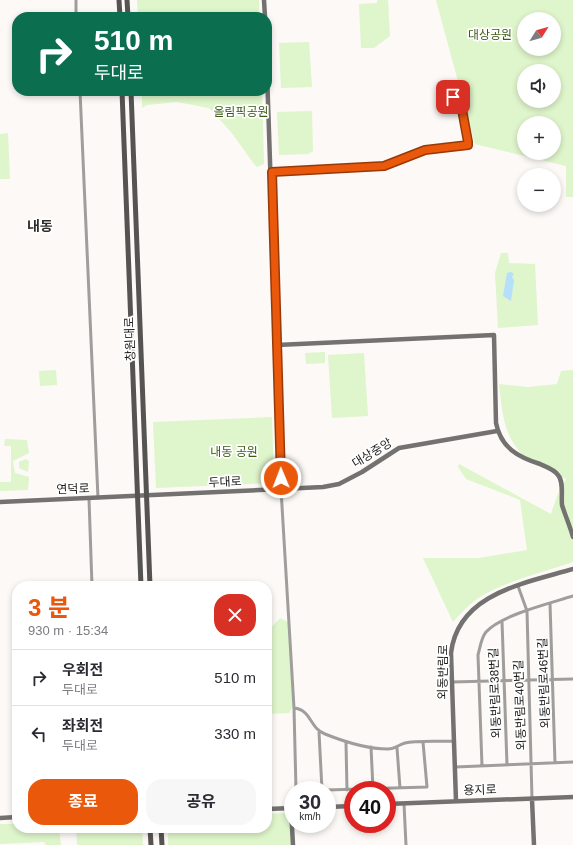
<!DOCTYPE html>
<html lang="ko">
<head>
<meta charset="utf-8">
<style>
	body { margin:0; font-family:Arial,"Noto Sans KR",sans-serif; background:#f7f7f7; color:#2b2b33; height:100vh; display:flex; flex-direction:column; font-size:15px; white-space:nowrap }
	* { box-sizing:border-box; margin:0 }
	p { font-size:13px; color:#7c7c81 }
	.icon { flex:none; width:22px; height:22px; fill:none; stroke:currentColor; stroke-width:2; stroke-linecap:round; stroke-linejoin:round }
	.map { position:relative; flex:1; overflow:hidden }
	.drawer { position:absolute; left:12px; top:581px; width:260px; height:252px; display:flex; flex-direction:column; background:#fff; border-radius:16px; box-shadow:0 2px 6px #0003 }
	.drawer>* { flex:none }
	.banner { position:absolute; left:12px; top:12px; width:260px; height:84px; border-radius:16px; box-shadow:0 2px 6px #0003; background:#0b6e4f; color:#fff; overflow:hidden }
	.needle { width:26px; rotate:53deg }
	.buttons { position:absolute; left:517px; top:12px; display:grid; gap:8px }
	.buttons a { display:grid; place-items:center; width:44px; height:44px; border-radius:50%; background:#fff; box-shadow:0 2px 6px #0003; font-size:20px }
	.speed { position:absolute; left:284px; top:781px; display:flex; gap:8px; font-size:20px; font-weight:700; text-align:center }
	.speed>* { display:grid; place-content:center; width:52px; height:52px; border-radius:50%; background:#fff; box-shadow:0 2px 6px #0003; line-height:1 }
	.speed small { font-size:10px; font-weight:400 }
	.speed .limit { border:6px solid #d22; background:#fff; color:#111 }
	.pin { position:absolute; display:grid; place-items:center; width:34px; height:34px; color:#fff; margin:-17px; border-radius:8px; box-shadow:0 2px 6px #0006 }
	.me { position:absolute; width:44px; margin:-22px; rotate:359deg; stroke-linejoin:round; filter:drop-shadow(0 0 3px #0008) }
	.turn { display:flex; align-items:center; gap:14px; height:84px; padding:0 16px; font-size:18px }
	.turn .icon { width:52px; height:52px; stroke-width:2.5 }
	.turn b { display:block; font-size:28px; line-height:34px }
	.round { display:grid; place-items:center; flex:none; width:42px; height:42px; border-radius:16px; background:#f7f7f7 }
	.summary { display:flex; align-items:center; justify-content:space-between; height:68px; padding:0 16px }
	h1 { font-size:24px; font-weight:700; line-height:30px; color:#ea580c }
	.primary-button { display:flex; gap:8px; margin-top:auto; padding:8px 16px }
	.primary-button a { flex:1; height:46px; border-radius:16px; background:#ea580c; color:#fff; font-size:16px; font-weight:700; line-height:46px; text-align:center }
	.primary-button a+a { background:#f7f7f7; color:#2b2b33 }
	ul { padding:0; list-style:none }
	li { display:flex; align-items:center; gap:12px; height:56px; padding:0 16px; border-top:1px solid #e1e1e2 }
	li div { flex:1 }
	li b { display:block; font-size:15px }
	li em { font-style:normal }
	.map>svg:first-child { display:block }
	.green { fill:#dff5cb; fill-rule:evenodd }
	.water { fill:#b6dffc }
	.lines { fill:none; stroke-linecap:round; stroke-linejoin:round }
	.street { stroke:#9f9e9d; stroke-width:3 }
	.secondary { stroke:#747271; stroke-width:4.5 }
	.primary { stroke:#565452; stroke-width:5 }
	.route-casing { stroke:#983908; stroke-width:10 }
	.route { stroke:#ea580c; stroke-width:7 }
	.labels { text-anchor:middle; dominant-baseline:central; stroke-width:3.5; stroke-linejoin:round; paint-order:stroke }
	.park-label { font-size:12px; fill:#3c5b15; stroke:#fff }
	.street-label { font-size:12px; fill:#1b1a19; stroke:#fff }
	.quarter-label { font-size:14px; font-weight:bold; fill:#302d2b; stroke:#fff }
</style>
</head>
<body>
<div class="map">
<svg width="573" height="845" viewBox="0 0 573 845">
	<rect width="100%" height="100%" fill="#fcf9f6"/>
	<path class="green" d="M 137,0 L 259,0 L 259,17 L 138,17 Z
		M 377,0 L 388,0 L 390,36 L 374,48 L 361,48 L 359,4 L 377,3 Z
		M 436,0 L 573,0 L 573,197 L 566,197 L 566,166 L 475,144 ZM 524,19 L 554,19 L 554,49 L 524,49 ZM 524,71 L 554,71 L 554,101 L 524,101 ZM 524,123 L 554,123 L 554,153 L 524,153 Z
		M 309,42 L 312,87 L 281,88 L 279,43 Z
		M 142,91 L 262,91 L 264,164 L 257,167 L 254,164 L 231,132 L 209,108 L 177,102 L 147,105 L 142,108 Z
		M 312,111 L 313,151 L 308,154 L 279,155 L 277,112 Z
		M 8,133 L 10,179 L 0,179 L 0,134 Z
		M 501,253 L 508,253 L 509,263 L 535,264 L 538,325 L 498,328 L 495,273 Z
		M 325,352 L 325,363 L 306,364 L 305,353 Z
		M 364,353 L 368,416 L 332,418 L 328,355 Z
		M 56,370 L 57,385 L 40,386 L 39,371 Z
		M 573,370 L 573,562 C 543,572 510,580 483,595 C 471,602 462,612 453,622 L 423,558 L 479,558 L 527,550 L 520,500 L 466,479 L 458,467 L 459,464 L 551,514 L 557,496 L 566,479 C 553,472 532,463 522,454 C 503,435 502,409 499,384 L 528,387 L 557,384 L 561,371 Z
		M 272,417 L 274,483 L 156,488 L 153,422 Z
		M 5,439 L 27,440 L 29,453 L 13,461 L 15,473 L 29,477 L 28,490 L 0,491 L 0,482 L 11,482 L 11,446 L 4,446 Z
		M 26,459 L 29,461 L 28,472 L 19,468 L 19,462 Z
		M 280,618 L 288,622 L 293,707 L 289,713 L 267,714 L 267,632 Z
		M 285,813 L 290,820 L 291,845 L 168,845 L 168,828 L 267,828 L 267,814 Z
		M 0,824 L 17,824 L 17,828 L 59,828 L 61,845 L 46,845 L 44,842 L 0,844 Z
		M 76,828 L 142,828 L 143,845 L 77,845 Z"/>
	<path class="water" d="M 511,272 L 514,274 L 512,277 L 514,280 L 511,301 L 503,296 L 507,273 Z"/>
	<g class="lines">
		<path class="street" d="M 76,0 L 76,17
			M 80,91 L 98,498
			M 272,172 L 384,166 L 425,150 L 467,145 L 469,142 L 461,104 L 453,97
			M 281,489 L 294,708
			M 89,499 L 92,586
			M 518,586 L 527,611 L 532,799
			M 550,603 L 555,763
			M 502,621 L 507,765
			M 452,682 L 573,679
			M 319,732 L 322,790
			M 346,743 L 347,790
			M 371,747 L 373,789
			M 397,748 L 400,788
			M 482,766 L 478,655 C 480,648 481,638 486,632 C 501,615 551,603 573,596
			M 455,767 L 573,762
			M 296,790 L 294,708 C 312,710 309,728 325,734 C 345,742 366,749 388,749 C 395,749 398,745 405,743 C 416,740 442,742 454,741
			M 327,790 L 427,787 L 423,742
			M 404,804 L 406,845"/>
		<path class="secondary" d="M 264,0 L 265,17
			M 277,345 L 494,335 L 496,423 C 501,448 518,457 540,464 C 546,467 554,469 558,475 C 564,482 561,496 562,505 C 565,515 570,526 573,537
			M 281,489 L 323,487 L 339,484 L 362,472 L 399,448 L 497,431
			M 0,502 L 281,489 L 267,72
			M 532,799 L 534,845
			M 456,801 L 451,653 C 458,593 526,583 573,569
			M 387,804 L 573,797
			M 327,807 L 353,806
			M 267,809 L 293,808
			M 291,809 L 293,845
			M 0,818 L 17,817"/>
		<path class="primary" d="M 119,0 L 120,17
			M 127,0 L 128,17
			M 122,91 L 141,586
			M 131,91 L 150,586
			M 150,828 L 151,845
			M 161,828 L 162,845"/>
	</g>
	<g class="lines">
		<defs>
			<path id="route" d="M 281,478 L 272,172 L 384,166 L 425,150 L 468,145 L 468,142 L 461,104 L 453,97"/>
		</defs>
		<use href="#route" class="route-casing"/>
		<use href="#route" class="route"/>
	</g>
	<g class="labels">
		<g class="park-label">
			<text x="490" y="35">대상공원</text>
			<text x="241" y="112">올림픽공원</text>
			<text x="234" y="452">내동 공원</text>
		</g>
		<g class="street-label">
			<text transform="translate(130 339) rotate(-92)">창원대로</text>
			<text transform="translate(372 453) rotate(-31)">대상중앙</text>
			<text transform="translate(225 482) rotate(-3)">두대로</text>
			<text transform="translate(73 489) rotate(-2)">연덕로</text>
			<text transform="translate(443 672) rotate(-89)">외동반림로</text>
			<text transform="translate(544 683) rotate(-92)">외동반림로46번길</text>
			<text transform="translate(495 693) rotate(-92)">외동반림로38번길</text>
			<text transform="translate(520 705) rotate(-92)">외동반림로40번길</text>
			<text transform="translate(480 790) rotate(-2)">용지로</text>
		</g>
		<g class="quarter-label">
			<text x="40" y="226">내동</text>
		</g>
	</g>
</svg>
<div class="buttons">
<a><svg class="needle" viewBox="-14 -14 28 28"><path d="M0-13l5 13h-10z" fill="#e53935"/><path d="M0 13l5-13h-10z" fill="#7c7c81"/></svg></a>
<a><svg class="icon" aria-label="sound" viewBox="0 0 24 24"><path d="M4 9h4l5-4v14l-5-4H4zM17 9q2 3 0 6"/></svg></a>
<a>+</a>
<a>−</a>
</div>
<div class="speed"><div>30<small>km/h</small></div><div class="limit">40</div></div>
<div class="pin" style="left:453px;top:97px;background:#d93025"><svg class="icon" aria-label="arrive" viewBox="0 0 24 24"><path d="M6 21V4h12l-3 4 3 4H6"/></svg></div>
<svg class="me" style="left:281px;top:478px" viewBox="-20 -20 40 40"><circle r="17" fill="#ea580c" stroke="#fff" stroke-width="3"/><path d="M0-11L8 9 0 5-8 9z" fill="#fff"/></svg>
<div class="banner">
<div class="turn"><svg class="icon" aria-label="right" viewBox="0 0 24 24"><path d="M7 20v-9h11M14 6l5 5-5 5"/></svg><div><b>510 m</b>두대로</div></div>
</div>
<section class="drawer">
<div class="summary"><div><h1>3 분</h1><p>930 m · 15:34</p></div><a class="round" style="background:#d93025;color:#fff"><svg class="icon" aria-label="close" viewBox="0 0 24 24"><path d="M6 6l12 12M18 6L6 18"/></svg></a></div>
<ul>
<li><svg class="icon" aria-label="right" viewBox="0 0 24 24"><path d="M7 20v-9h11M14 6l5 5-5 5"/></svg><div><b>우회전</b><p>두대로</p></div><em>510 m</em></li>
<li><svg class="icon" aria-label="left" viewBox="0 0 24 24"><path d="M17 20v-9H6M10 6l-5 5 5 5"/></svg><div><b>좌회전</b><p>두대로</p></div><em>330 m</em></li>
</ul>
<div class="primary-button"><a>종료</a><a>공유</a></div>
</section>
</div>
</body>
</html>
